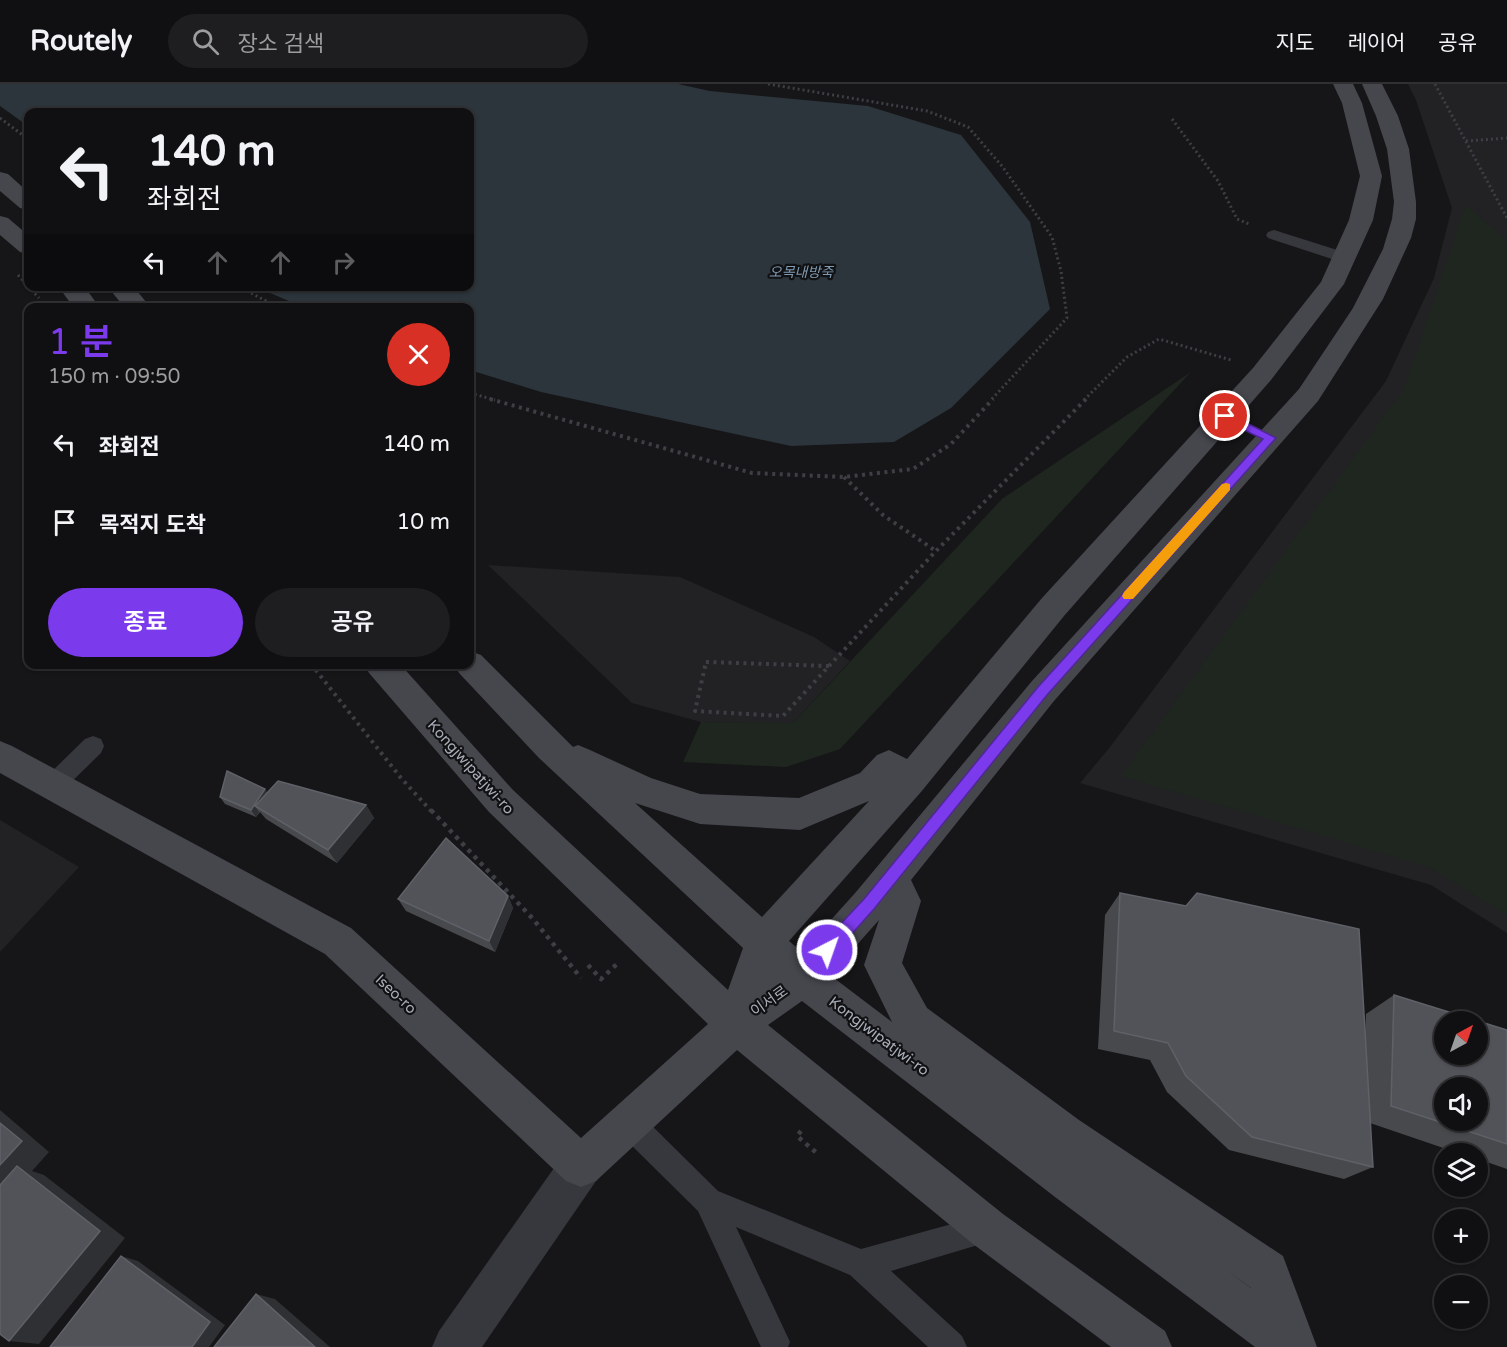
<!DOCTYPE html>
<html lang="ko">
<head>
<meta charset="utf-8">
<style>
	body { margin:0; font-family:"Varela Round","Noto Sans KR",sans-serif; background:#1e1e20; color:#f1f3f6; height:100vh; display:flex; flex-direction:column; font-size:22px; white-space:nowrap }
	* { box-sizing:border-box; margin:0 }
	p { font-size:20px; color:#9c9d9f }
	.icon { flex:none; width:33px; height:33px; fill:none; stroke:currentColor; stroke-width:2; stroke-linecap:round; stroke-linejoin:round }
	.map { position:relative; flex:1; overflow:hidden }
	.side { position:absolute; left:24px; top:219px; width:450px; height:366px; display:flex; flex-direction:column; background:#101012; border-radius:12px; box-shadow:0 2px 4px #0004,0 0 0 2px #303032 }
	.side>* { flex:none }
	.banner { position:absolute; left:24px; top:24px; width:450px; height:183px; border-radius:12px; box-shadow:0 2px 4px #0004,0 0 0 2px #303032; background:#101012; color:#f1f3f6; overflow:hidden }
	.needle { width:39px; rotate:40deg }
	.fabs { position:absolute; left:1434px; top:927px; display:grid; gap:12px }
	.fabs a { display:grid; place-items:center; width:54px; height:54px; border-radius:50%; background:#101012; box-shadow:0 2px 4px #0004,0 0 0 2px #303032; font-size:30px }
	.pin { position:absolute; display:grid; place-items:center; width:51px; height:51px; color:#fff; margin:-26px; border:3px solid #fff; border-radius:50%; box-shadow:0 2px 6px #0007 }
	.me { position:absolute; width:66px; margin:-33px; rotate:41deg; stroke-linejoin:round; filter:drop-shadow(0 0 4px #0008) }
	.turn { display:flex; align-items:center; gap:21px; height:126px; padding:0 24px; font-size:27px }
	.turn .icon { width:78px; height:78px; stroke-width:2.5 }
	.turn b { display:block; font-size:42px; line-height:51px }
	.lanes { display:flex; align-items:center; height:57px; padding:0 24px; background:#0003; justify-content:center; gap:30px; direction:ltr }
	.lanes .off { opacity:.35 }
	.round { display:grid; place-items:center; flex:none; width:63px; height:63px; border-radius:32px; background:#1e1e20 }
	.overview { display:flex; align-items:center; justify-content:space-between; height:102px; padding:0 24px }
	h1 { font-size:36px; font-weight:600; line-height:45px; color:#7c3aed }
	.cta { display:flex; gap:12px; margin-top:auto; padding:12px 24px }
	.cta a { flex:1; height:69px; border-radius:36px; background:#7c3aed; color:#fff; font-size:24px; font-weight:600; line-height:69px; text-align:center }
	.cta a+a { background:#1e1e20; color:#f1f3f6 }
	ul { padding:0; list-style:none }
	li { display:flex; align-items:center; gap:18px; height:78px; padding:0 24px }
	li div { flex:1 }
	li b { display:block; font-size:22px }
	li em { font-style:normal }
	header { display:flex; align-items:center; gap:36px; box-sizing:border-box; height:84px; padding:0 30px; background:#101012; border-bottom:2px solid #303032 }
	header strong { font-size:28px }
	nav { display:flex; gap:33px; margin-inline-start:auto; font-size:21px }
	.search { width:420px; height:54px; background:#1e1e20; display:flex; align-items:center; gap:15px; box-sizing:border-box; padding:0 21px; border-radius:33px; color:#9c9d9f; font-size:22px }
	.map>svg:first-child { display:block }
	.built { fill:#222225 }
	.green { fill:#1e261f }
	.water { fill:#2c353c }
	.lines { fill:none; stroke-linecap:round; stroke-linejoin:round }
	.path-far2 { stroke:#3d3f44; stroke-width:3; stroke-dasharray:2 3; stroke-linecap:butt }
	.path-far1 { stroke:#3d3f44; stroke-width:4; stroke-dasharray:3 4.5; stroke-linecap:butt }
	.path { stroke:#3d3f44; stroke-width:4.5; stroke-dasharray:4 5; stroke-linecap:butt }
	.lane { fill:#37383d; fill-rule:evenodd }
	.street { fill:#37383d; fill-rule:evenodd }
	.secondary { fill:#45474d; fill-rule:evenodd }
	.wall { fill:#47494d }
	.shaded-wall { fill:#2f3033 }
	.building { fill:#525359; stroke:#5f6168; stroke-width:1.5; fill-rule:evenodd }
	.route { fill:#7c3aed; stroke:#51269a; stroke-width:1.5 }
	.slow { fill:#f59e0b }
	.labels { text-anchor:middle; dominant-baseline:central; stroke-width:4.5; stroke-linejoin:round; paint-order:stroke }
	.far-water-label { font-size:14px; font-style:italic; fill:#7f9bb3; stroke:#111113 }
	.street-label { font-size:15px; fill:#a8adb8; stroke:#111113 }
</style>
</head>
<body>
<header>
<strong>Routely</strong>
<div class="search"><svg class="icon" aria-label="search" viewBox="0 0 24 24"><circle cx="10" cy="10" r="6"/><path d="M15 15l6 6"/></svg>장소 검색</div>
<nav><a>지도</a><a>레이어</a><a>공유</a></nav>
</header>
<div class="map">
<svg width="1507" height="1263" viewBox="0 0 1507 1263">
	<rect width="100%" height="100%" fill="#161618"/>
	<path class="built" d="M 1408,0 L 1507,0 L 1507,849 L 1431,801 L 1080,699 L 1110,663 L 1386,297 L 1434,194 L 1452,124 L 1416,16 Z
		M 488,481 L 680,493 L 814,553 L 850,577 L 792,640 L 701,638 L 632,619 Z
		M 0,736 L 79,783 L 0,868 Z"/>
	<path class="green" d="M 1466,121 L 1503,153 L 1507,162 L 1507,831 L 1429,783 L 1121,692 L 1404,305 Z
		M 1191,288 L 840,665 L 786,683 L 683,678 L 701,638 L 793,639 L 1002,415 Z"/>
	<path class="water" d="M 0,0 L 678,0 L 710,7 L 868,22 L 961,51 L 1030,138 L 1050,225 L 951,324 L 894,358 L 791,362 L 541,308 L 470,286 L 470,224 L 303,223 L 256,203 L 470,202 L 470,28 L 28,28 L 28,42 L 0,22 Z"/>
	<g class="lines">
		<path class="path-far2" d="M 768,0 L 927,27 L 968,43 L 1002,82 L 1052,153 L 1061,187 L 1067,234 L 991,316
			M 1435,0 L 1507,134
			M 0,34 L 28,55
			M 1172,35 L 1218,97 L 1237,135 L 1249,140
			M 1466,57 L 1507,54
			M 18,191 L 39,214
			M 238,202 L 279,224
			M 470,309 L 495,316
			M 1084,316 L 1127,273 L 1159,255 L 1231,276"/>
		<path class="path-far1" d="M 490,315 L 752,389 L 844,393 L 913,385 L 951,360 L 993,315
			M 844,393 L 883,431 L 936,467
			M 706,578 L 829,582 L 783,632 L 695,627 Z
			M 311,580 L 401,694 L 432,728
			M 829,582 L 936,467 L 1086,315"/>
		<path class="path" d="M 431,726 L 533,835 L 581,894
			M 588,881 L 601,895 L 617,880
			M 801,1047 L 797,1052 L 819,1071"/>
		<path class="lane" d="M 1274,146 L 1350,170 L 1352,174 L 1344,179 L 1268,154 L 1266,151 L 1268,148 Z
			M 93,652 L 101,655 L 104,662 L 101,669 L 61,708 L 53,711 L 45,708 L 41,701 L 45,694 L 85,655 Z
			M 629,1025 L 639,1029 L 718,1107 L 861,1165 L 988,1130 L 998,1135 L 1003,1145 L 998,1155 L 891,1187 L 962,1252 L 967,1263 L 928,1263 L 850,1191 L 736,1143 L 790,1258 L 788,1263 L 761,1263 L 698,1127 L 619,1049 L 615,1039 L 619,1029 Z"/>
		<path class="street" d="M 581,1061 L 596,1067 L 602,1082 L 596,1097 L 482,1263 L 432,1263 L 439,1247 L 566,1067 Z"/>
		<path class="secondary" d="M 1333,0 L 1353,0 L 1362,19 L 1382,92 L 1373,136 L 1344,200 L 1271,296 L 1064,532 L 921,708 L 789,857 L 802,868 L 856,808 L 1032,597 L 1299,305 L 1353,224 L 1383,165 L 1392,135 L 1394,118 L 1387,65 L 1376,32 L 1362,0 L 1382,0 L 1398,32 L 1409,65 L 1416,118 L 1416,135 L 1411,154 L 1383,215 L 1318,317 L 1054,617 L 911,796 L 921,817 L 902,879 L 927,924 L 1079,1036 L 1283,1172 L 1317,1263 L 1255,1263 L 1055,1113 L 802,917 L 768,941 L 1003,1130 L 1165,1247 L 1172,1263 L 1111,1263 L 973,1160 L 737,966 L 596,1097 L 581,1103 L 566,1097 L 325,870 L 0,689 L 0,657 L 12,662 L 351,844 L 581,1054 L 708,940 L 489,728 L 369,589 L 364,580 L 400,580 L 513,706 L 728,906 L 743,864 L 539,674 L 459,589 L 454,580 L 470,580 L 470,567 L 481,571 L 573,663 L 578,661 L 590,666 L 651,694 L 700,710 L 799,714 L 860,689 L 877,671 L 889,666 L 907,675 L 1042,514 L 1253,284 L 1321,198 L 1349,136 L 1360,92 L 1342,19 ZM 869,717 L 762,833 L 635,719 L 700,740 L 800,746 ZM 879,836 L 864,881 L 892,938 L 830,891 ZM 1226,1186 L 1250,1203 L 1251,1204 Z
			M 0,88 L 8,90 L 28,108 L 28,126 L 20,124 L 0,107 Z
			M 0,132 L 8,134 L 28,151 L 28,170 L 20,168 L 0,151 Z
			M 58,202 L 84,202 L 100,224 L 74,224 Z
			M 107,202 L 133,202 L 151,224 L 125,224 Z"/>
	</g>
	<path class="wall" d="M 267,708 L 366,721 L 374,734 L 337,779 L 266,735 L 260,728 L 256,733 L 225,720 L 220,713 Z
		M 1120,809 L 1365,951 L 1366,930 L 1394,911 L 1507,946 L 1507,1085 L 1478,1075 L 1478,1070 L 1461,1070 L 1370,1039 L 1373,1083 L 1344,1095 L 1229,1066 L 1167,1008 L 1150,976 L 1098,965 L 1105,831 Z
		M 508,812 L 513,824 L 495,868 L 406,827 L 398,815 Z"/>
	<path class="shaded-wall" d="M 265,705 L 270,712 L 255,722 L 259,728 L 256,733 L 251,726 Z
		M 366,721 L 374,734 L 337,779 L 328,766 Z
		M 508,812 L 513,824 L 495,868 L 489,857 Z
		M 0,1026 L 49,1068 L 32,1087 L 44,1091 L 125,1154 L 39,1260 L 9,1257 L 0,1121 Z
		M 121,1172 L 138,1177 L 225,1241 L 209,1263 L 192,1263 Z
		M 256,1210 L 275,1215 L 330,1263 L 315,1263 Z"/>
	<path class="building" d="M 227,687 L 265,705 L 251,726 L 220,713 Z
		M 278,697 L 366,721 L 328,766 L 255,722 Z
		M 446,754 L 508,812 L 489,857 L 398,815 Z
		M 1120,809 L 1186,822 L 1197,809 L 1359,845 L 1373,1083 L 1252,1053 L 1186,992 L 1168,959 L 1114,947 Z
		M 1394,911 L 1507,946 L 1507,1060 L 1391,1022 ZM 1444,938 L 1478,938 L 1478,970 L 1444,970 ZM 1444,1004 L 1478,1004 L 1478,1036 L 1444,1036 Z
		M 0,1039 L 22,1057 L 0,1081 Z
		M 17,1082 L 100,1147 L 9,1257 L 0,1250 L 0,1101 Z
		M 121,1172 L 210,1238 L 192,1263 L 50,1263 Z
		M 256,1210 L 315,1263 L 214,1263 Z"/>
	<path class="route" d="M 1225,328 L 1276,354 L 1047,611 L 874,825 L 832,872 L 827,874 L 821,872 L 819,866 L 821,861 L 864,815 L 1038,603 L 1263,355 L 1221,335 L 1219,332 Z"/>
	<path class="slow" d="M 1226,399 L 1230,400 L 1230,406 L 1133,515 L 1124,515 L 1122,512 L 1124,508 L 1222,400 Z"/>
	<g class="labels">
		<g class="far-water-label">
			<text x="801" y="188">오목내방죽</text>
		</g>
		<g class="street-label">
			<text transform="translate(471 683) rotate(48)">Kongjwipatjwi-ro</text>
			<text transform="translate(396 910) rotate(43)">Iseo-ro</text>
			<text transform="translate(769 917) rotate(-35)">이서로</text>
			<text transform="translate(879 952) rotate(37)">Kongjwipatjwi-ro</text>
		</g>
	</g>
</svg>
<div class="fabs">
<a><svg class="needle" viewBox="-14 -14 28 28"><path d="M0-13l5 13h-10z" fill="#e53935"/><path d="M0 13l5-13h-10z" fill="#9c9d9f"/></svg></a>
<a><svg class="icon" aria-label="sound" viewBox="0 0 24 24"><path d="M4 9h4l5-4v14l-5-4H4zM17 9q2 3 0 6"/></svg></a>
<a><svg class="icon" aria-label="layers" viewBox="0 0 24 24"><path d="M12 4l9 5-9 5-9-5zM3 14l9 5 9-5"/></svg></a>
<a>+</a>
<a>−</a>
</div>
<div class="pin" style="left:1225px;top:332px;background:#d93025"><svg class="icon" aria-label="arrive" viewBox="0 0 24 24"><path d="M6 21V4h12l-3 4 3 4H6"/></svg></div>
<svg class="me" style="left:827px;top:866px" viewBox="-20 -20 40 40"><circle r="17" fill="#7c3aed" stroke="#fff" stroke-width="3"/><path d="M0-11L8 9 0 5-8 9z" fill="#fff"/></svg>
<div class="banner">
<div class="turn"><svg class="icon" aria-label="left" viewBox="0 0 24 24"><path d="M17 20v-9H6M10 6l-5 5 5 5"/></svg><div><b>140 m</b>좌회전</div></div>
<div class="lanes"><svg class="icon" aria-label="left" viewBox="0 0 24 24"><path d="M17 20v-9H6M10 6l-5 5 5 5"/></svg><svg class="icon off" aria-label="ahead" viewBox="0 0 24 24"><path d="M12 20V5M6 11l6-6 6 6"/></svg><svg class="icon off" aria-label="ahead" viewBox="0 0 24 24"><path d="M12 20V5M6 11l6-6 6 6"/></svg><svg class="icon off" aria-label="right" viewBox="0 0 24 24"><path d="M7 20v-9h11M14 6l5 5-5 5"/></svg></div>
</div>
<section class="side">
<div class="overview"><div><h1>1 분</h1><p>150 m · 09:50</p></div><a class="round" style="background:#d93025;color:#fff"><svg class="icon" aria-label="close" viewBox="0 0 24 24"><path d="M6 6l12 12M18 6L6 18"/></svg></a></div>
<ul>
<li><svg class="icon" aria-label="left" viewBox="0 0 24 24"><path d="M17 20v-9H6M10 6l-5 5 5 5"/></svg><div><b>좌회전</b></div><em>140 m</em></li>
<li><svg class="icon" aria-label="arrive" viewBox="0 0 24 24"><path d="M6 21V4h12l-3 4 3 4H6"/></svg><div><b>목적지 도착</b></div><em>10 m</em></li>
</ul>
<div class="cta"><a>종료</a><a>공유</a></div>
</section>
</div>
</body>
</html>
